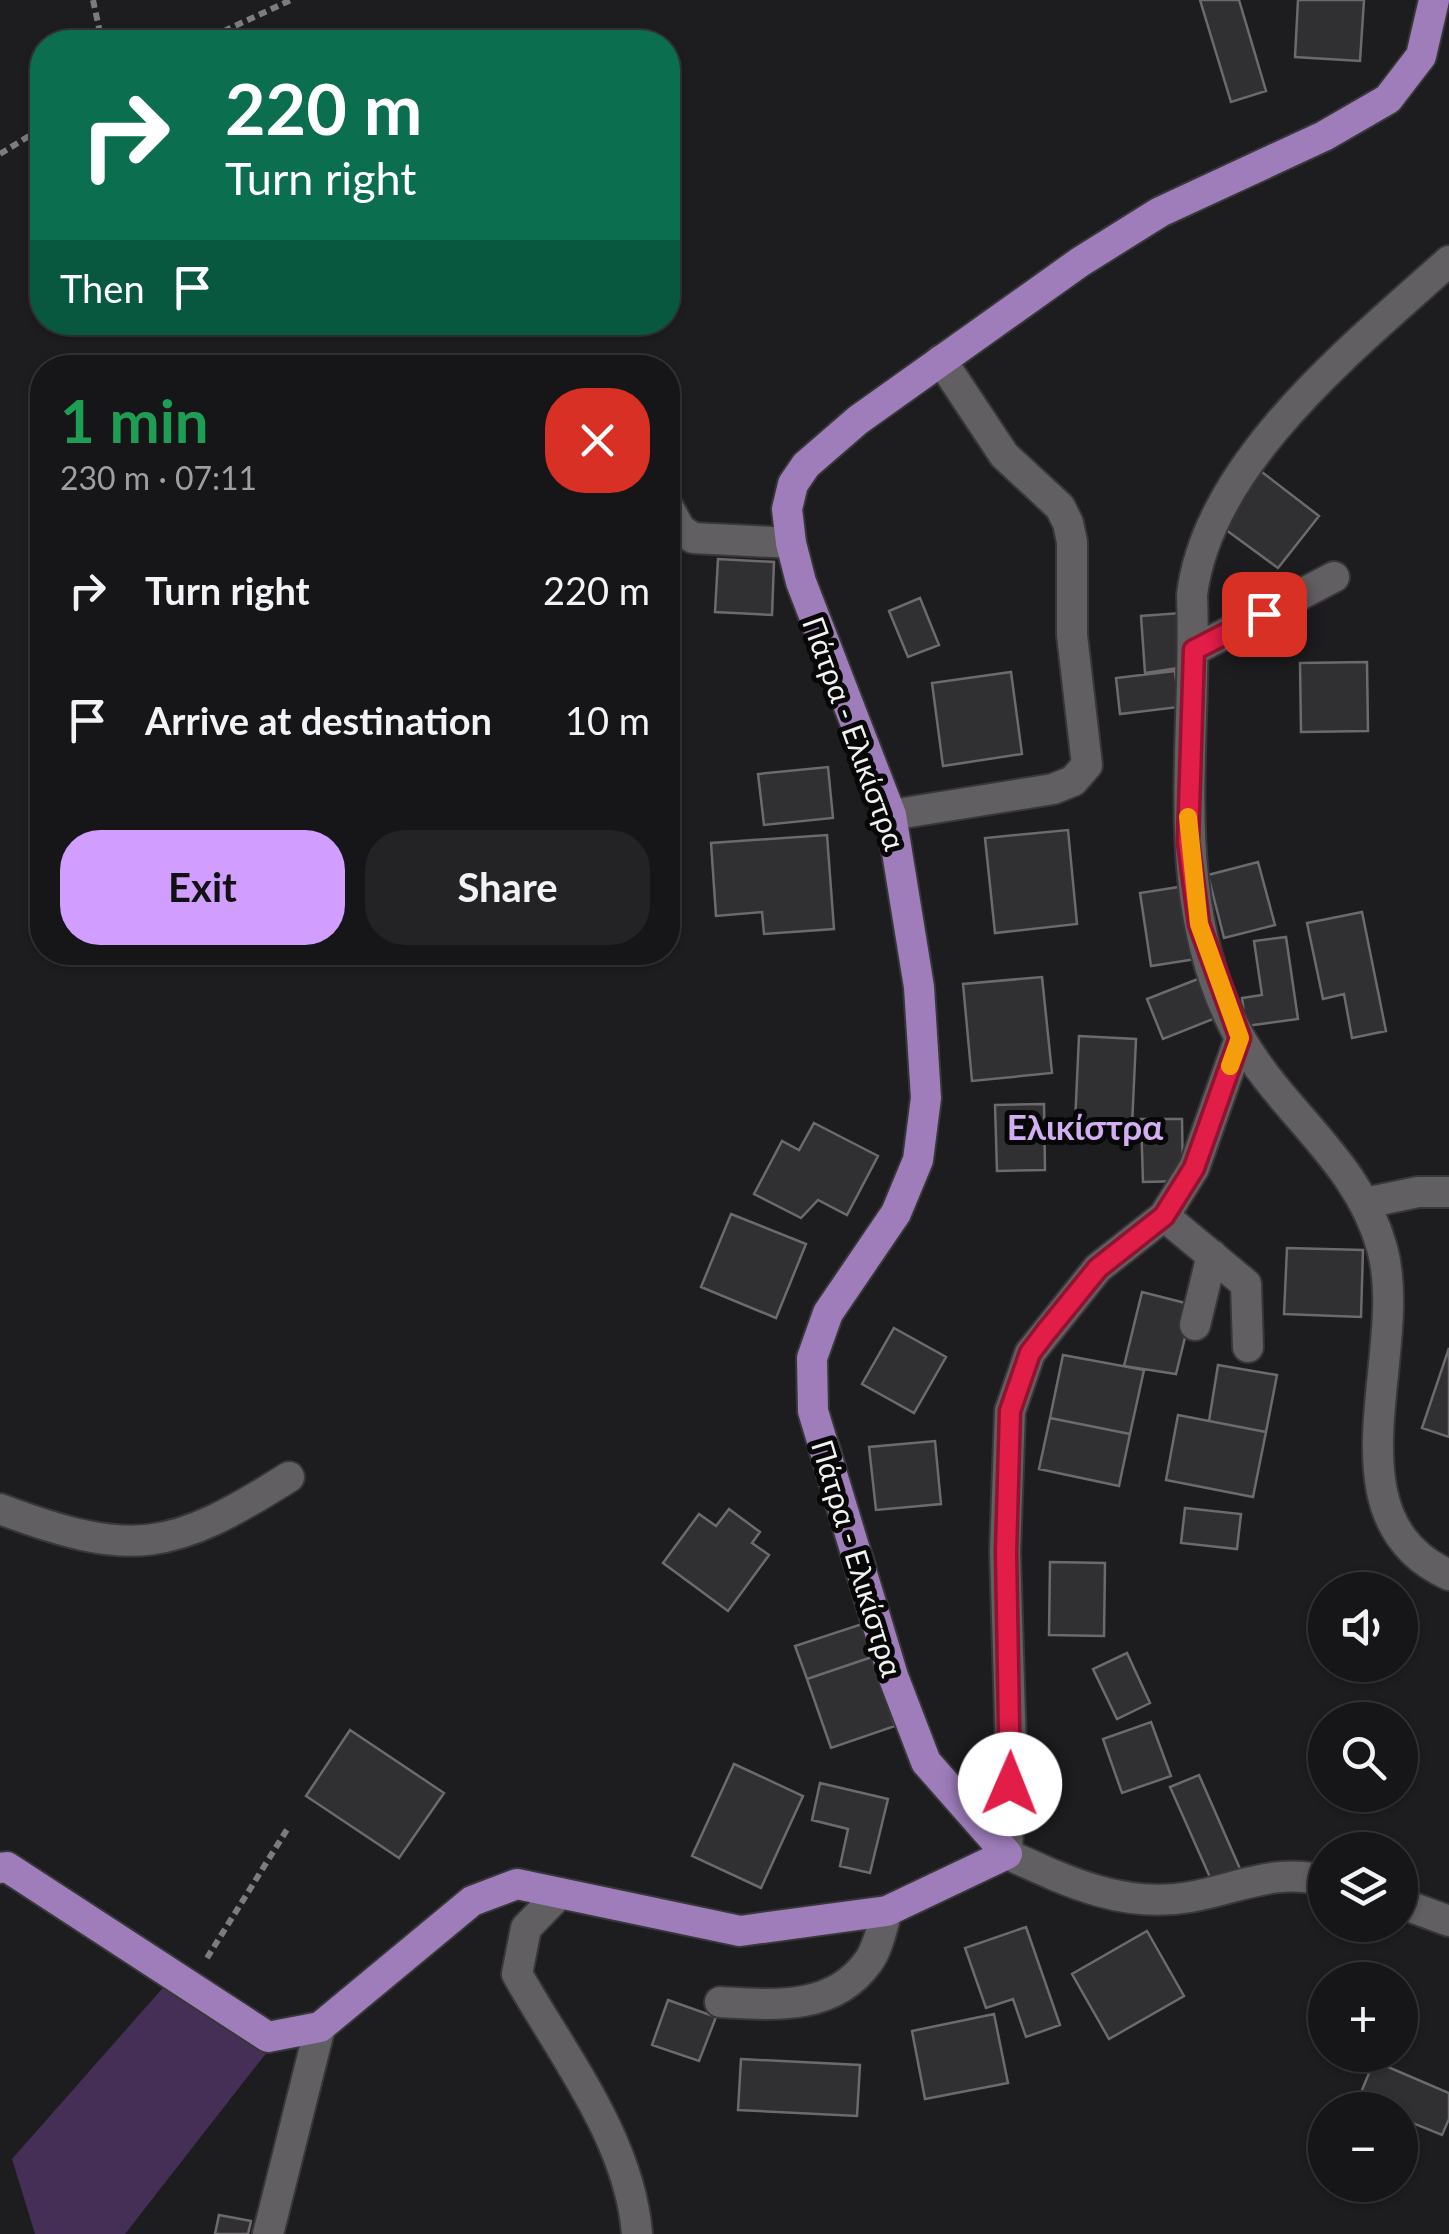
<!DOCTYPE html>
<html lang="en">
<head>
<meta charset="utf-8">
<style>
	body { margin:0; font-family:Lato,sans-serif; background:#232224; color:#f1f3f6; height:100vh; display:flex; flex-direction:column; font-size:38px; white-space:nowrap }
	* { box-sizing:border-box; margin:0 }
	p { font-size:32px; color:#9e9fa1 }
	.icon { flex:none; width:55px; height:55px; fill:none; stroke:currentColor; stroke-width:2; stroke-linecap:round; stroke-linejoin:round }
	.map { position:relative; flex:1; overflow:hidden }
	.drawer { position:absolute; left:30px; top:355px; width:650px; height:610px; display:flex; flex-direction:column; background:#161517; border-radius:40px; box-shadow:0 2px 8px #0004,0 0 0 2px #353436 }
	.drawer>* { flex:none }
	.top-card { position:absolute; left:30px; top:30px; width:650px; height:305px; border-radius:40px; box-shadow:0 2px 8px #0004,0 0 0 2px #353436; background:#0b6e4f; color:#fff; overflow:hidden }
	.controls { position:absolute; left:1308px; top:1572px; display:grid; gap:20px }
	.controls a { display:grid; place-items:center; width:110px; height:110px; border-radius:50%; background:#161517; box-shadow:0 2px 8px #0004,0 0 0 2px #353436; font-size:50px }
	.pin { position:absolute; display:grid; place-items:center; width:85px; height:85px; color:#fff; margin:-42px; border-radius:20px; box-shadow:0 5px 15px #0006 }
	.me { position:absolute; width:110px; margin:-55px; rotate:1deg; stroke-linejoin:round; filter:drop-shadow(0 0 8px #0008) }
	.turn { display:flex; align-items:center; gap:35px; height:210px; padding:0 30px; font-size:45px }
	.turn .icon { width:130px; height:130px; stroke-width:2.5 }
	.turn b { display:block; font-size:70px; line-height:85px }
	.then { display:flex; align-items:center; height:95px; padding:0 30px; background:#0003; gap:20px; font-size:38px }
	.round { display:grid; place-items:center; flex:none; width:105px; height:105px; border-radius:40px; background:#232224 }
	.overview { display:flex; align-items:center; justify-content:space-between; height:170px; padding:0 30px }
	h1 { font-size:60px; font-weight:700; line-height:75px; color:#1e9e55 }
	.action { display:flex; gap:20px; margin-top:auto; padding:20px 30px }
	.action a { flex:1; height:115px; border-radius:40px; background:#d19dfe; color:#111; font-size:40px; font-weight:700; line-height:115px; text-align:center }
	.action a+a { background:#232224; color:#f1f3f6 }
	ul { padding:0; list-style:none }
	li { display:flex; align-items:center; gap:30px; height:130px; padding:0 30px }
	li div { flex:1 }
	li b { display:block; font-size:38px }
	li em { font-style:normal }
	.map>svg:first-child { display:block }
	.green { fill:#452f57 }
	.building { fill:#302f31; stroke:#6c6a6d; stroke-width:2.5 }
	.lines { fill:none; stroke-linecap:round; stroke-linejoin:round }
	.minor-casing { stroke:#373638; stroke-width:34 }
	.major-casing { stroke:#373638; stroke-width:34 }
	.path { stroke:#7c7b7d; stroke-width:6; stroke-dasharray:8 5; stroke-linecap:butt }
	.minor { stroke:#615f62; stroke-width:30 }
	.major { stroke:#9e7dba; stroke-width:30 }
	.route-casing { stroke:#92132f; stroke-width:25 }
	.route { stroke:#e11d48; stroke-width:18 }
	.slow { stroke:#f59e0b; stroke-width:18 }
	.labels { text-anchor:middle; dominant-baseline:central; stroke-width:10; stroke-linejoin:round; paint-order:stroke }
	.street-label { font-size:30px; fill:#f2f1f2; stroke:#070708 }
	.quarter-label { font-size:35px; font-weight:bold; fill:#d2aff2; stroke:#070708 }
</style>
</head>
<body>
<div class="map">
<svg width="1449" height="2234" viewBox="0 0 1449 2234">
	<rect width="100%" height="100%" fill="#1d1c1f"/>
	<path class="green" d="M 168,1982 L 267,2052 L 125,2234 L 35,2234 L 12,2159 Z"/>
	<path class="building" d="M 1200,0 L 1239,0 L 1266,91 L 1231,102 Z
		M 1298,0 L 1364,0 L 1360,61 L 1295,57 Z
		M 1258,469 L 1319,516 L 1278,568 L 1222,527 Z
		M 718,559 L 774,562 L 772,615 L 715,612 Z
		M 920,598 L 939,645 L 908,657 L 889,611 Z
		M 1181,613 L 1185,667 L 1145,673 L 1141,616 Z
		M 1367,662 L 1368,731 L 1301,732 L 1300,663 Z
		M 1175,671 L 1179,707 L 1120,714 L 1116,678 Z
		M 1011,672 L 1022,754 L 943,766 L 932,683 Z
		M 828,767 L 833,818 L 764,825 L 758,774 Z
		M 1068,830 L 1077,924 L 995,933 L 985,838 Z
		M 827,835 L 834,929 L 764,934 L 762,912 L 716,916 L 711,843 Z
		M 1258,862 L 1275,925 L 1224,938 L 1208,875 Z
		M 1185,886 L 1196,959 L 1151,966 L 1140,893 Z
		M 1362,912 L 1386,1031 L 1352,1038 L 1344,994 L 1323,999 L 1307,923 Z
		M 1286,937 L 1298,1019 L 1246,1026 L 1242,998 L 1262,995 L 1254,941 Z
		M 1042,977 L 1052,1073 L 972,1081 L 963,984 Z
		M 1203,977 L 1218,1017 L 1163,1039 L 1147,999 Z
		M 1079,1036 L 1136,1039 L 1132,1126 L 1075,1123 Z
		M 1044,1104 L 1045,1170 L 997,1171 L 995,1105 Z
		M 1141,1119 L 1182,1119 L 1183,1181 L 1143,1182 Z
		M 814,1123 L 878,1156 L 847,1215 L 818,1200 L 801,1218 L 754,1194 L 782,1141 L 799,1150 Z
		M 731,1214 L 806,1244 L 776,1318 L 701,1287 Z
		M 1287,1248 L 1363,1250 L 1361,1317 L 1284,1314 Z
		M 1142,1292 L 1193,1305 L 1176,1374 L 1124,1366 Z
		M 894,1328 L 946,1357 L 914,1413 L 862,1384 Z
		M 1449,1348 L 1449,1437 L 1422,1428 Z
		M 1063,1355 L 1144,1370 L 1130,1434 L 1050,1418 Z
		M 1218,1365 L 1277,1375 L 1266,1432 L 1209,1421 Z
		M 1178,1415 L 1266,1432 L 1253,1497 L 1166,1480 Z
		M 1050,1418 L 1130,1434 L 1119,1486 L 1039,1469 Z
		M 935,1441 L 941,1504 L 876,1510 L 869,1447 Z
		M 1185,1508 L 1241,1514 L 1237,1549 L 1181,1543 Z
		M 729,1509 L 760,1532 L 752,1543 L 769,1555 L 728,1611 L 663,1563 L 699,1514 L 716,1526 Z
		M 1050,1562 L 1105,1563 L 1104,1636 L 1049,1635 Z
		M 862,1624 L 872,1657 L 807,1679 L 795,1646 Z
		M 1127,1653 L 1150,1703 L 1117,1719 L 1093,1669 Z
		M 872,1657 L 895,1726 L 831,1748 L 807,1679 Z
		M 1151,1722 L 1171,1776 L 1122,1793 L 1103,1739 Z
		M 350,1730 L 444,1793 L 399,1858 L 306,1796 Z
		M 734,1764 L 803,1796 L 761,1888 L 692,1856 Z
		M 1199,1775 L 1241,1871 L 1213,1884 L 1170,1787 Z
		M 820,1783 L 888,1799 L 870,1873 L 840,1866 L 848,1829 L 812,1820 Z
		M 1026,1927 L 1060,2025 L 1026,2037 L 1013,1999 L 986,2008 L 965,1948 Z
		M 1147,1931 L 1184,1996 L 1109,2039 L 1072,1974 Z
		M 668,2000 L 716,2017 L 699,2061 L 652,2045 Z
		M 994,2014 L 1008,2083 L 925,2099 L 912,2031 Z
		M 741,2059 L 860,2065 L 857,2116 L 738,2110 Z
		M 1374,2061 L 1449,2093 L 1449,2119 L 1442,2135 L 1400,2118 L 1400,2110 L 1388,2110 L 1390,2103 L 1362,2090 Z
		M 219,2215 L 251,2221 L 248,2234 L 215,2234 Z"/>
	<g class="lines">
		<defs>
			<path id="minor" d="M 1449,261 C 1354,347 1208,462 1192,595 C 1198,744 1164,898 1239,1036 C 1281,1112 1358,1160 1382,1248 C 1411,1351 1321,1517 1449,1575
				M 668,507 L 680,529 L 693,538 L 791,543
				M 1194,650 L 1334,577
				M 891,815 L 1053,789 L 1073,781 L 1087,765 L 1072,635 L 1072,542 L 1068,523 L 1060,507 L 1004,455 L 941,360
				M 1240,1038 L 1194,1168 L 1164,1216 L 1098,1268 L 1030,1353 L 1010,1411 L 1005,1552 L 1011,1748 L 1007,1854 C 1066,1881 1123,1909 1190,1897 C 1237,1889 1276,1867 1325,1881
				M 1365,1203 L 1418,1192 L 1449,1192
				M 1164,1216 L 1246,1284 L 1248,1347
				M 1195,1325 L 1212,1255
				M 0,1509 C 133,1559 172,1551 289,1477
				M 560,1893 L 526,1928 L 517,1974 C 562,2054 630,2140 637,2234
				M 1400,1903 L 1449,1921
				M 720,2002 C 774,2005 833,2011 868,1962 C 878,1949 882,1927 887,1911
				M 268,2234 L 320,2027"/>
			<path id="major" d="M 0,1868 L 7,1867 L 268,2037 L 320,2027 L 472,1901 L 517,1884 L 740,1931 L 887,1911 L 1007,1854 L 926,1762 L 893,1676 L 813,1411 L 812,1358 L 828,1313 L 896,1213 L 918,1160 L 926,1098 L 919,987 L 891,815 L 801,582 L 791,543 L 787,509 L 793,484 L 806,465 L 858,420 L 1080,262 L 1160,212 L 1324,136 L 1388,99 L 1421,56 L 1434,0"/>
		</defs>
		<use href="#minor" class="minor-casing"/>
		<use href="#major" class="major-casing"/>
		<path class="path" d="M 93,0 L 102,42
			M 200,42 L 291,0
			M 0,154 L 42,128
			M 207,1958 L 288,1828"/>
		<use href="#minor" class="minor"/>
		<use href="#major" class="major"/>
	</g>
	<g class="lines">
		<defs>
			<path id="route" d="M 1010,1784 L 1006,1552 L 1010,1411 L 1030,1353 L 1046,1332 L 1098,1268 L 1164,1216 L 1194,1168 L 1240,1038 L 1199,924 L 1188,842 L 1194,650 L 1264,614"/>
		</defs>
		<use href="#route" class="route-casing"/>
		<use href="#route" class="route"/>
		<path class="slow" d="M 1188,817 L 1199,924 L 1240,1038 L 1230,1066"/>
	</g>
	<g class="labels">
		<g class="street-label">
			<text transform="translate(855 733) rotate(70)">Πάτρα - Ελικίστρα</text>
			<text transform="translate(858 1558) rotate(73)">Πάτρα - Ελικίστρα</text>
		</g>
		<g class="quarter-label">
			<text x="1085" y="1126">Ελικίστρα</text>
		</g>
	</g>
</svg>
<div class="controls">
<a><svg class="icon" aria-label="sound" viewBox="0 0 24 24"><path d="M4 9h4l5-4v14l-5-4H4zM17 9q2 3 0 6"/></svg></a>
<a><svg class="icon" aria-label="search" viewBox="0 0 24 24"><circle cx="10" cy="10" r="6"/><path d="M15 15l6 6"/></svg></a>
<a><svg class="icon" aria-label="layers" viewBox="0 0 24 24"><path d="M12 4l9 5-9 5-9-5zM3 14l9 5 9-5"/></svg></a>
<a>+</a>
<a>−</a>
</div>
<div class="pin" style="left:1264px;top:614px;background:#d93025"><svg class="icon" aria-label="arrive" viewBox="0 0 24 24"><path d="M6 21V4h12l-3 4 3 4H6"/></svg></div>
<svg class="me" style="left:1010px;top:1784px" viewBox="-20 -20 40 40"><circle r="19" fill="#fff"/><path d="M0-13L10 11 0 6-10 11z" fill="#e11d48"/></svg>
<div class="top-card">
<div class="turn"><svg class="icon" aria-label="right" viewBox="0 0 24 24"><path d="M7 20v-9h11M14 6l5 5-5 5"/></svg><div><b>220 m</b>Turn right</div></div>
<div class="then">Then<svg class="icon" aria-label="arrive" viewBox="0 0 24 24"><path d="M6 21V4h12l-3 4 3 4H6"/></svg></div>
</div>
<section class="drawer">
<div class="overview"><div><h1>1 min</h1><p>230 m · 07:11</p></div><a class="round" style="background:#d93025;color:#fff"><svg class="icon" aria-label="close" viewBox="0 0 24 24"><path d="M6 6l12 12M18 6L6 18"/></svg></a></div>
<ul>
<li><svg class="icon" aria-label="right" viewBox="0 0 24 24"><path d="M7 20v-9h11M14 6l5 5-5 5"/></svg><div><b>Turn right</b></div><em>220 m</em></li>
<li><svg class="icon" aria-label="arrive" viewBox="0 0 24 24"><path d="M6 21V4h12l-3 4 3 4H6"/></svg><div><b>Arrive at destination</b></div><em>10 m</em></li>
</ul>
<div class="action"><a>Exit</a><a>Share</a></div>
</section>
</div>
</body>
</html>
